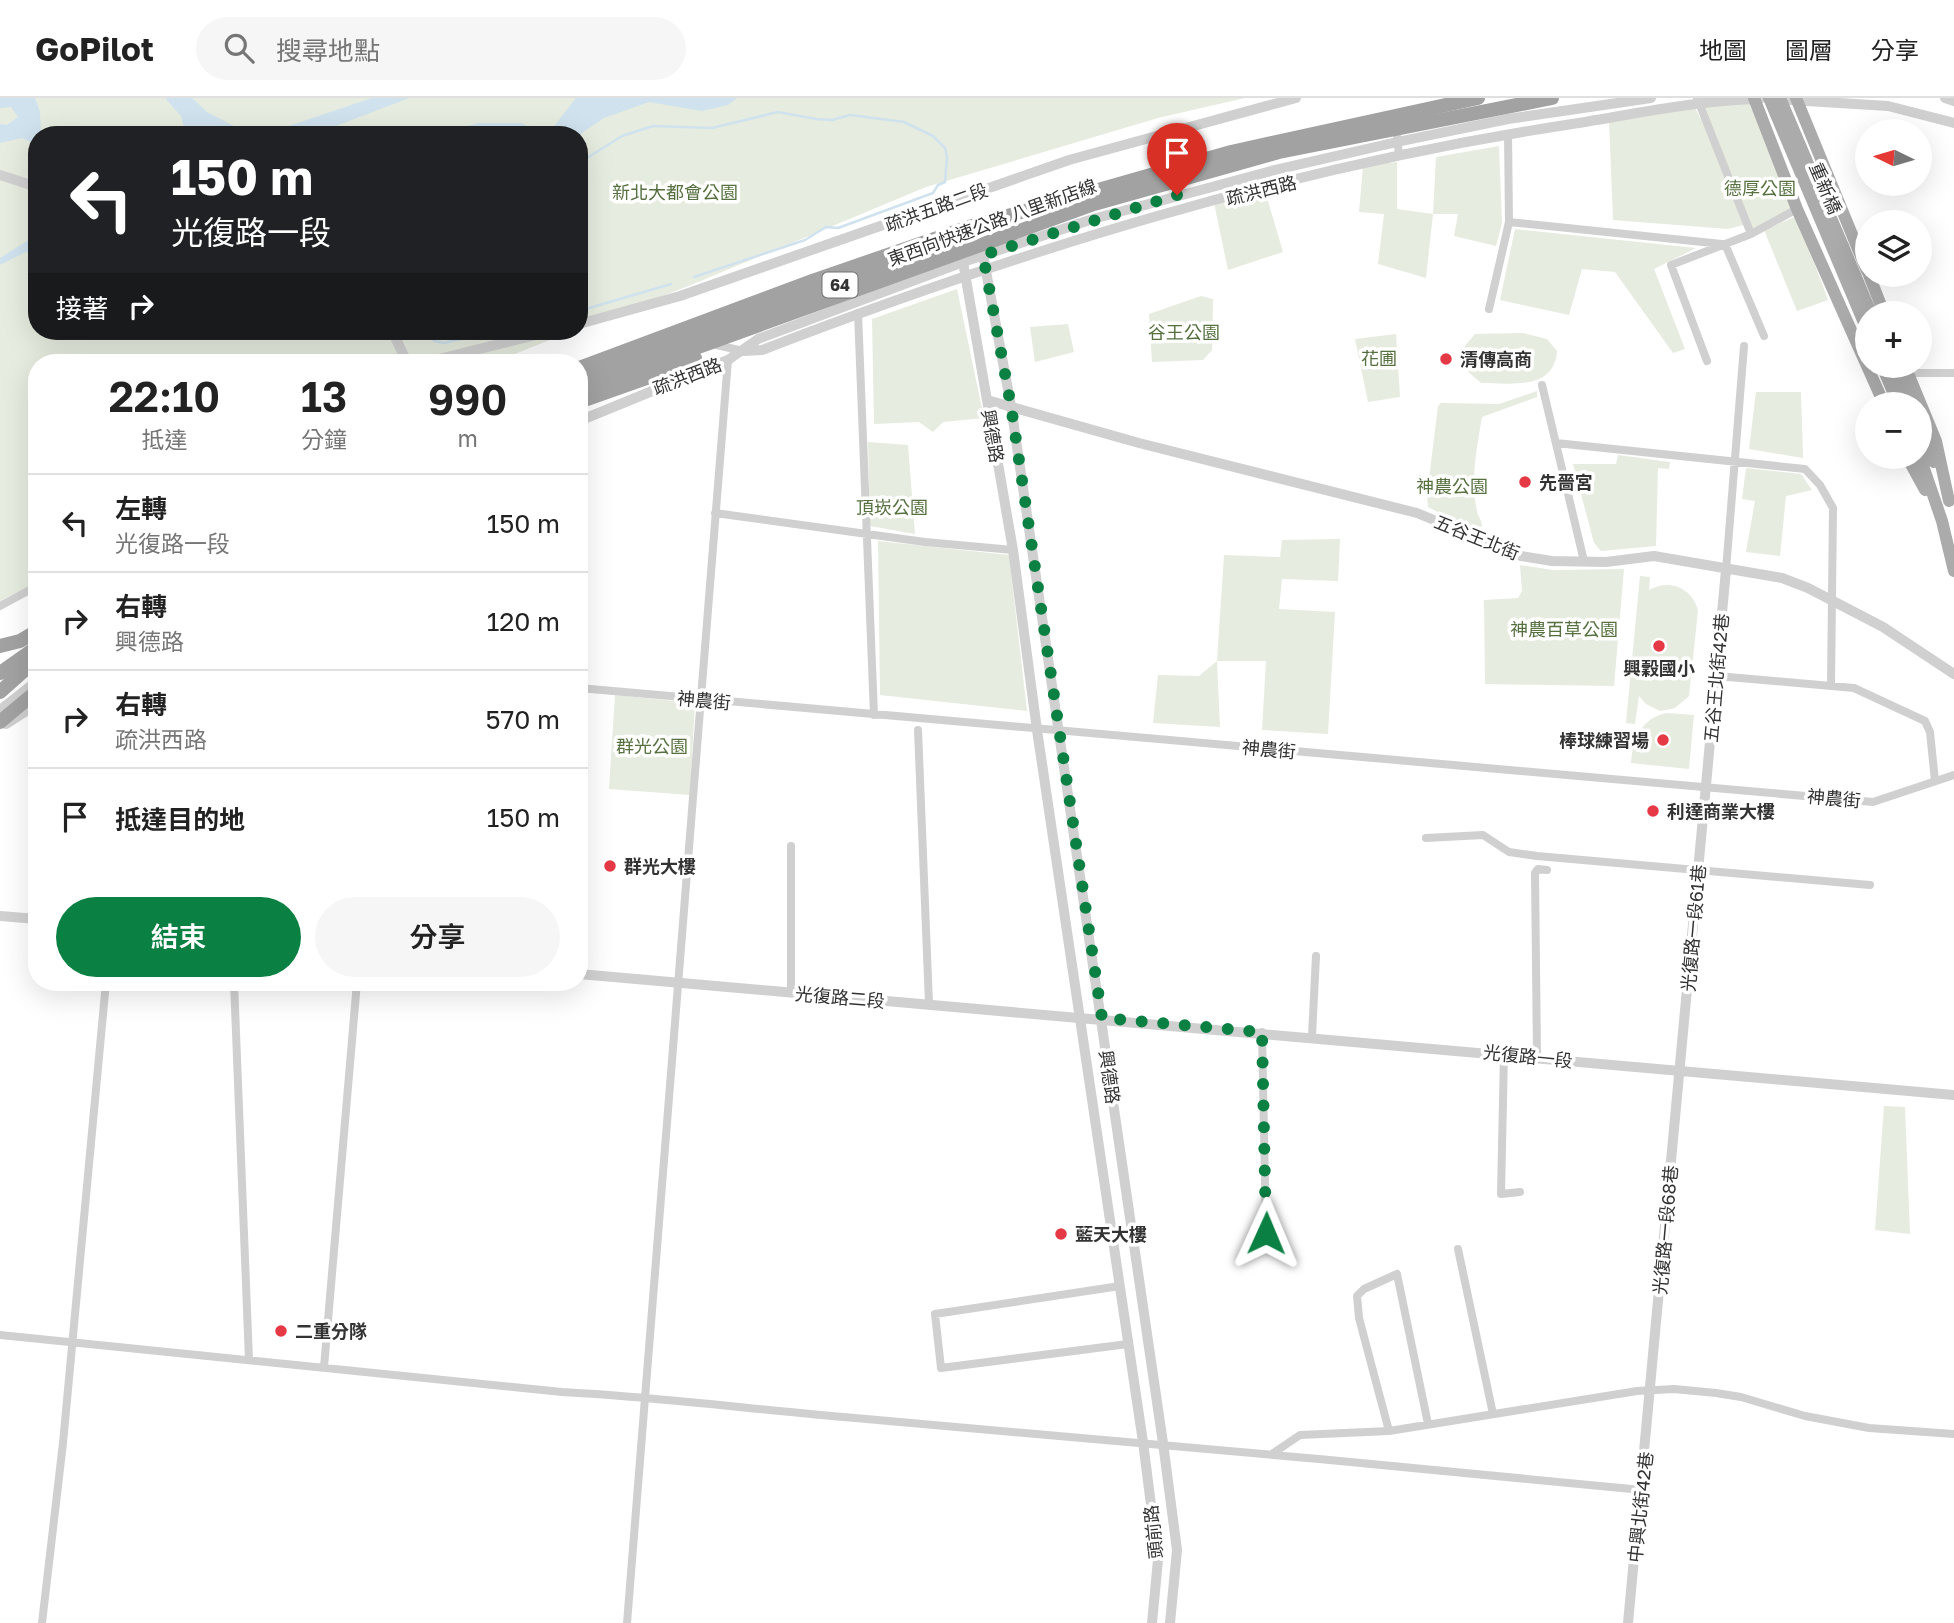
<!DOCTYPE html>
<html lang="zh-TW">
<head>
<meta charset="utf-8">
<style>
	body { margin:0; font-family:"Golos Text","Noto Sans TC",sans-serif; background:#f6f6f6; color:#222; height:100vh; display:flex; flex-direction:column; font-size:26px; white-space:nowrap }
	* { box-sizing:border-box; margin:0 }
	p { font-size:23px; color:#767676 }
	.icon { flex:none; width:38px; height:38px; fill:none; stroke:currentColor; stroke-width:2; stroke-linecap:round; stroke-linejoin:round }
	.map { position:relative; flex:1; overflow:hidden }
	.details { position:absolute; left:28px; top:256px; width:560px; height:637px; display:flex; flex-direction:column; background:#fff; border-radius:28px; box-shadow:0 7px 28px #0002 }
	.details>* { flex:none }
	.hud { position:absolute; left:28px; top:28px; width:560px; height:214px; border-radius:28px; box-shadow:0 7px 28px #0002; background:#202124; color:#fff; overflow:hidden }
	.needle { width:46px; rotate:275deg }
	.fabs { position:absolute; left:1855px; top:21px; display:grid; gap:14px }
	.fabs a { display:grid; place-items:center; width:77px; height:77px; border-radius:50%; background:#fff; box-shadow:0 7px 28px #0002; font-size:35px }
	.pin { position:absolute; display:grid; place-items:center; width:60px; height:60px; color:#fff; margin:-72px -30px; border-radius:50% 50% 50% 0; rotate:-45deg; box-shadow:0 0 7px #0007 }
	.pin .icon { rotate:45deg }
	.me { position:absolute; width:77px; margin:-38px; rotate:1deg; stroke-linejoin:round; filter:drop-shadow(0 0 5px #0008) }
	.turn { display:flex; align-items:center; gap:24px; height:147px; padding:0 28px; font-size:32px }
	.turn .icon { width:91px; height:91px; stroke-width:2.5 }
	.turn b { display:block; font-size:49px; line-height:60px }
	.then { display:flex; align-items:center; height:66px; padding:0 28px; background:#0003; gap:14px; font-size:26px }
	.eta { display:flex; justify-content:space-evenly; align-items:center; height:119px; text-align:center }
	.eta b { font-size:42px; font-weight:600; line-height:49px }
	.button { display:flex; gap:14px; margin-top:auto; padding:14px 28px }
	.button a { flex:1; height:80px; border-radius:42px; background:#0b8043; color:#fff; font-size:28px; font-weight:600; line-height:80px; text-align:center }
	.button a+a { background:#f6f6f6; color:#222 }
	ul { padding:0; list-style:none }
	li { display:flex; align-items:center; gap:21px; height:98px; padding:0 28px; border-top:2px solid #e0e0e0 }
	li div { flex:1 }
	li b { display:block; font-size:26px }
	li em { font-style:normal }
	header { display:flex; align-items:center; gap:42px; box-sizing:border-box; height:98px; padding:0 35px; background:#fff; border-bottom:2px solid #e0e0e0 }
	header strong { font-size:33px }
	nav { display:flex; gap:38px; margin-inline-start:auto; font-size:24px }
	.search { width:490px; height:63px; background:#f6f6f6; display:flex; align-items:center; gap:18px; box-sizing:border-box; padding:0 24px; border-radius:38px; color:#767676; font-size:26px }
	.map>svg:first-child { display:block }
	.green { fill:#e6ecdf }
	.water { fill:#cfe2ee }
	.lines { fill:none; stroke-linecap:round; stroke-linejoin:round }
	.stream { stroke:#cfe2ee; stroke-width:2.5 }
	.minor { stroke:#d0d0d0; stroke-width:8 }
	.tertiary { stroke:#d0d0d0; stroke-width:10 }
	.primary { stroke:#ababab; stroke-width:12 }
	.trunk { stroke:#a2a2a2; stroke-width:14 }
	.primary-bridge { stroke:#ababab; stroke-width:12 }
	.trunk-bridge { stroke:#a2a2a2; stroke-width:14 }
	.route { stroke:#0b8043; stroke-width:12; stroke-dasharray:0 21.6 }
	.poi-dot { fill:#e63946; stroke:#fff; stroke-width:2.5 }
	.labels { text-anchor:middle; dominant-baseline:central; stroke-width:7; stroke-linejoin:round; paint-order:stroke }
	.shield { fill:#fff; stroke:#707070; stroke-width:2 }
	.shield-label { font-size:16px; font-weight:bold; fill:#333 }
	.park-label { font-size:18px; fill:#56703f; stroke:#fff }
	.street-label { font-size:18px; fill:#333; stroke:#fff }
	.poi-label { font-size:18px; font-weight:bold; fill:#333; stroke:#fff; text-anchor:start }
</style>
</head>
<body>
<header>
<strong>GoPilot</strong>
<div class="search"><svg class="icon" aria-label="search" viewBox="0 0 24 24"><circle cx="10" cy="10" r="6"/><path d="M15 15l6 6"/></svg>搜尋地點</div>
<nav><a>地圖</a><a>圖層</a><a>分享</a></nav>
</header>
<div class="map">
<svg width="1954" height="1525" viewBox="0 0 1954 1525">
	<rect width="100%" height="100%" fill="#fff"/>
	<path class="green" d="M 0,0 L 1245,0 L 1158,20 L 926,89 L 691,187 L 579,230 L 579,37 L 37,37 L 37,233 L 572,233 L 495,264 L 37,264 L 37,484 L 0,503 Z
		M 1747,0 L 1796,111 L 1750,132 L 1747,126 L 1728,131 L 1613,122 L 1609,22 L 1695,10 L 1718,55 L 1697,1 Z
		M 1499,48 L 1502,125 L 1496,148 L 1454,138 L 1458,116 L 1433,116 L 1426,180 L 1378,166 L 1384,116 L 1359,114 L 1363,68 L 1397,64 L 1397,111 L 1433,116 L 1436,59 Z
		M 1265,93 L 1283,154 L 1228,172 L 1214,105 Z
		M 1797,118 L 1828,202 L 1797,213 L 1764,132 Z
		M 1515,131 L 1696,150 L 1654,171 L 1685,251 L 1673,255 L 1615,174 L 1582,171 L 1569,217 L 1500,202 Z
		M 957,191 L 984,320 L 943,324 L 933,334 L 919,324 L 874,326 L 872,221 Z
		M 1201,198 L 1213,201 L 1212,252 L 1203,262 L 1152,264 L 1149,216 Z
		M 1068,226 L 1074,254 L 1035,264 L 1030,229 Z
		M 1523,235 L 1547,241 L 1557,253 C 1554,293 1511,285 1481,285 L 1465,271 L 1465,248 L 1475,236 Z
		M 1396,236 L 1400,299 L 1368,304 L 1355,241 Z
		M 1537,293 L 1537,299 L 1482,319 C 1477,348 1470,384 1477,413 C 1478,419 1482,422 1482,428 L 1474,433 L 1428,409 L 1427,397 L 1438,308 L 1441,305 L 1499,306 Z
		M 1756,294 L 1801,294 L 1803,360 L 1749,351 Z
		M 868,344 L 908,347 L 915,436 L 870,428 Z
		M 1618,357 L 1670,364 L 1669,371 L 1658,370 L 1656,448 L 1601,453 L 1594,445 L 1573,366 L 1616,366 Z
		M 1746,370 L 1801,376 L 1812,392 L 1786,398 L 1780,458 L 1746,454 L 1755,403 L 1742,401 Z
		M 1340,441 L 1338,483 L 1282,481 L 1279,511 L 1335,514 L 1328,636 L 1262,632 L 1266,563 L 1217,563 L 1220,629 L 1153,625 L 1158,577 L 1199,578 L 1217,563 L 1224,457 L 1280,459 L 1282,442 Z
		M 878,443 L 1009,457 L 1027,613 L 880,597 Z
		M 1520,467 L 1553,472 L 1624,471 L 1614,588 L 1485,586 L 1484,502 L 1518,500 L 1522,493 Z
		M 1640,478 L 1650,479 L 1649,492 C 1669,481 1691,489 1698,512 L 1689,598 L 1675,610 L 1660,613 L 1646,606 L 1639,598 L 1635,626 L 1626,625 Z
		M 615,597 L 695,605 L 690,697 L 609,691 Z
		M 1667,615 L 1694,617 L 1689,671 L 1631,665 C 1633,641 1641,620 1667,615 Z
		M 1884,1008 L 1905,1009 L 1910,1136 L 1875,1132 Z"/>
	<path class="water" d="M 0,0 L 35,0 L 40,14 L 41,37 L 37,37 L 37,47 L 22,40 L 0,45 L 0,26 L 7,27 L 18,19 L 11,9 L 0,10 Z
		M 165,0 L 192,0 L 207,14 L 234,28 L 277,32 L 372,0 L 409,0 L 336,28 L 303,37 L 186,37 L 181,18 Z
		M 576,0 L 737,0 L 728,7 L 702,13 L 649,4 L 604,20 L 579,37 L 547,37 Z
		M 479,25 L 522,25 L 541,37 L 457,37 L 458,30 Z
		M 37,140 L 37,154 L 26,154 L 0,167 L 0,160 L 30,141 Z"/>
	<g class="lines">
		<path class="stream" d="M 579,65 L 622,38 L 653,28 L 712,30 L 778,14 L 816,21 L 832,22 L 850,17 L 904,24 L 933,38 L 945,50 L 947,59 L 945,84 L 938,87 L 933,95 L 838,130 L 826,129 L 805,142 L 694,179
			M 579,213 L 671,186
			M 429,233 L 434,243 L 444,245 L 495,233"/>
		<path class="minor" d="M 1697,0 L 1751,136
			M 1396,27 L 1399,58
			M 1509,124 L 1722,146
			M 1725,146 L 1764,238
			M 1489,211 L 1509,124 L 1508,36
			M 858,215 L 874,617
			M 712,246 L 743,253
			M 1707,263 L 1671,167 L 1751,136 L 1797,111
			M 1908,275 L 1954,275
			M 1542,287 L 1584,463
			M 1556,345 L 1805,371 L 1820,387 L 1833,410 L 1831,588
			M 715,415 L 925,444 L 1013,452
			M 1726,472 L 1744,248
			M 0,508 L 37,488
			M 1717,578 L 1854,590 L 1925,623 L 1930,634 L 1935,683
			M 579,590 L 1873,704 L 1954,677
			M 918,632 L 929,906
			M 1426,740 L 1483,737 L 1509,754 L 1537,758 L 1870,787
			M 791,748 L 791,894
			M 234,884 L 249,1262
			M 1262,934 L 1266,1135
			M 1312,938 L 1316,858
			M 1504,956 L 1501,1096 L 1520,1094
			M 1537,959 L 1535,775 L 1538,771 L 1547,772
			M 1458,1151 L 1493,1316
			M 1120,1188 L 935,1216 L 941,1270 L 1128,1246
			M 0,1237 L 562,1294 C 660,1299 757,1312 855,1320 C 1117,1342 1380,1366 1642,1392
			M 324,1269 L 357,884
			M 1389,1333 L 1359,1220 L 1357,1198 L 1364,1191 L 1397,1176 L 1428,1326
			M 1272,1356 L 1300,1337 L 1389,1333 L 1637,1293 L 1674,1291 L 1716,1295 L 1741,1299 L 1805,1318 L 1869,1330 L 1954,1336
			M 42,1525 L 63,1345 L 106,884
			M 627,1525 L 728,262"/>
		<path class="tertiary" d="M 1945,0 L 1954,3
			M 1775,1 L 1888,8 L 1954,25
			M 0,77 L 37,89
			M 983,157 L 1011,308 L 1163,1345 L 1177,1452 L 1170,1525
			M 963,164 L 1013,452 L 1037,632 L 1143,1344 L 1158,1462 L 1152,1525
			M 579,226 L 680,198 L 1069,62 L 1296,0
			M 392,233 L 407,264
			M 743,253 L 762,252 C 1022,152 1290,69 1566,27 C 1630,17 1696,2 1760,1
			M 427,264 L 552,233
			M 987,302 L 1139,345 L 1417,415 L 1521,458 L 1552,463 L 1606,464 L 1654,458 L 1782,480 L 1808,490 L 1883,529 L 1954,576
			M 579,323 L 728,262 L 758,241 L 963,164 L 1093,121 L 1271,73 L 1397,44 L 1508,21 L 1651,0
			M 0,612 L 37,583
			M 6,626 L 37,606
			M 0,818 L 37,821
			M 579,876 L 1954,997
			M 1628,1525 L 1726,472"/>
		<path class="primary" d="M 1754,0 L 1797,111 L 1884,306
			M 1796,0 L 1867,173
			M 1843,148 L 1871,215
			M 1869,177 L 1884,215
			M 1882,268 L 1898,306
			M 1894,268 L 1910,306
			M 1905,268 L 1936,343 L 1949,403
			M 1920,329 L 1934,364
			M 1907,359 L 1925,392
			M 1920,359 L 1942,423 L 1954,473"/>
		<path class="trunk" d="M 969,129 L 1231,54 L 1478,0
			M 579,304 L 661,275
			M 0,548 L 20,543 L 37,533
			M 0,575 L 37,549
			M 0,594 L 37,561
			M 0,624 L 37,593"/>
		<path class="primary-bridge" d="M 1769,0 L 1867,232
			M 1780,0 L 1843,148"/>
		<path class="trunk-bridge" d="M 1062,107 L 1100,93
			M 579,270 L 812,183 L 969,129
			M 661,275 L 695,260
			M 579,281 L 948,149
			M 579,292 L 1094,106 L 1279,54 L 1552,0"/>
	</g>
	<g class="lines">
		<path class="route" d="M 1177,97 L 983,157 L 1011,308 L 1102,920 L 1262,934 L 1266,1135"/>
	</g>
	<g class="poi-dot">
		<circle cx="1446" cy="261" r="7"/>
		<circle cx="1525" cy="384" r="7"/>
		<circle cx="1659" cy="548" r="7"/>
		<circle cx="1663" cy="642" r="7"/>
		<circle cx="1653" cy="713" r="7"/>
		<circle cx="610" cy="768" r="7"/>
		<circle cx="1061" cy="1136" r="7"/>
		<circle cx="281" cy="1233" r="7"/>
	</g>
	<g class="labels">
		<rect class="shield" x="822.5" y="174.5" width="35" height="25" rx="5"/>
		<g class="shield-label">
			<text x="840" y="187">64</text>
		</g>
		<g class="park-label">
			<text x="1760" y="90">德厚公園</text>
			<text x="675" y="94">新北大都會公園</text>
			<text x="1184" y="234">谷王公園</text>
			<text x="1379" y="260">花圃</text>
			<text x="1452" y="388">神農公園</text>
			<text x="892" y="409">頂崁公園</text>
			<text x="1564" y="531">神農百草公園</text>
			<text x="652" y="648">群光公園</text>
		</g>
		<g class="street-label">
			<text transform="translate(1826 90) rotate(67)">重新橋</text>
			<text transform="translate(1261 92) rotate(-14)">疏洪西路</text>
			<text transform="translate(936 109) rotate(-20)">疏洪五路二段</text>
			<text transform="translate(992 124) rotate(-20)">東西向快速公路 八里新店線</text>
			<text transform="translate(687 278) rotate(-21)">疏洪西路</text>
			<text transform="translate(993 338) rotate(80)">興德路</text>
			<text transform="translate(1477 439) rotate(22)">五谷王北街</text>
			<text transform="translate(1716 580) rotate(-85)">五谷王北街42巷</text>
			<text transform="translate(704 602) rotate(5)">神農街</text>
			<text transform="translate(1269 651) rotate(5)">神農街</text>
			<text transform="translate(1834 700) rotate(5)">神農街</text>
			<text transform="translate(1693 830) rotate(-85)">光復路一段61巷</text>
			<text transform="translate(840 899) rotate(5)">光復路二段</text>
			<text transform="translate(1528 958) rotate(6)">光復路一段</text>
			<text transform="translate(1110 979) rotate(82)">興德路</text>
			<text transform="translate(1665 1132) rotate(-85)">光復路一段68巷</text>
			<text transform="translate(1640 1409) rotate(-84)">中興北街42巷</text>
			<text transform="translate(1153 1434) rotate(-96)">頭前路</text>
		</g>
		<g class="poi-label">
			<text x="1460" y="261">清傳高商</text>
			<text x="1539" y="384">先嗇宮</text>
			<text x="1659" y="570" text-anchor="middle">興穀國小</text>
			<text x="1649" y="642" text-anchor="end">棒球練習場</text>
			<text x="1667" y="713">利達商業大樓</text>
			<text x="624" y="768">群光大樓</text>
			<text x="1075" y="1136">藍天大樓</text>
			<text x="295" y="1233">二重分隊</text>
		</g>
	</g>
</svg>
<div class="fabs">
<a><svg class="needle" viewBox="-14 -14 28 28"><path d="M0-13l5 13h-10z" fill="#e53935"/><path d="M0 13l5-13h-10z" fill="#767676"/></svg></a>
<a><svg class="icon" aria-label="layers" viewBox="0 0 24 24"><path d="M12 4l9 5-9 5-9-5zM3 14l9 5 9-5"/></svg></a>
<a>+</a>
<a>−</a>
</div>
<div class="pin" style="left:1177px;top:97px;background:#d93025"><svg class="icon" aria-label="arrive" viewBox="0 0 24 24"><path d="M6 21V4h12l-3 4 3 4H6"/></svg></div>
<svg class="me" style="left:1266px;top:1135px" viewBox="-20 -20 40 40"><path d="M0-17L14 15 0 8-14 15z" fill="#0b8043" stroke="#fff" stroke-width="4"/></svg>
<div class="hud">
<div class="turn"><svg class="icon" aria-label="left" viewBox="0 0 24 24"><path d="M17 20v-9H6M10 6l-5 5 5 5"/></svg><div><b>150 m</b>光復路一段</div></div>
<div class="then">接著<svg class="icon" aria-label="right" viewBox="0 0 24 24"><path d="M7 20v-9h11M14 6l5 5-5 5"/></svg></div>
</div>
<section class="details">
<div class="eta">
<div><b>22:10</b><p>抵達</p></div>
<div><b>13</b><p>分鐘</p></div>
<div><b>990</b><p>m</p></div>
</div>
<ul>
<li><svg class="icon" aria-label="left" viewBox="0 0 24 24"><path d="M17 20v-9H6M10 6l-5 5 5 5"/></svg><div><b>左轉</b><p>光復路一段</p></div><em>150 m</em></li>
<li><svg class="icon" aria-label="right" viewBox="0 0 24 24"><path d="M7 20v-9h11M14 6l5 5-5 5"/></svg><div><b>右轉</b><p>興德路</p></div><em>120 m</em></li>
<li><svg class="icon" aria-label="right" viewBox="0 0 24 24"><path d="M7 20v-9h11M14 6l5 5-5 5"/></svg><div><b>右轉</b><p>疏洪西路</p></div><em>570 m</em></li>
<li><svg class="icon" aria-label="arrive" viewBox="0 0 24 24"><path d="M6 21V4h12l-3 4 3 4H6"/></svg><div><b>抵達目的地</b></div><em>150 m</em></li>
</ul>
<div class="button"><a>結束</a><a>分享</a></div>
</section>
</div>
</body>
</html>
